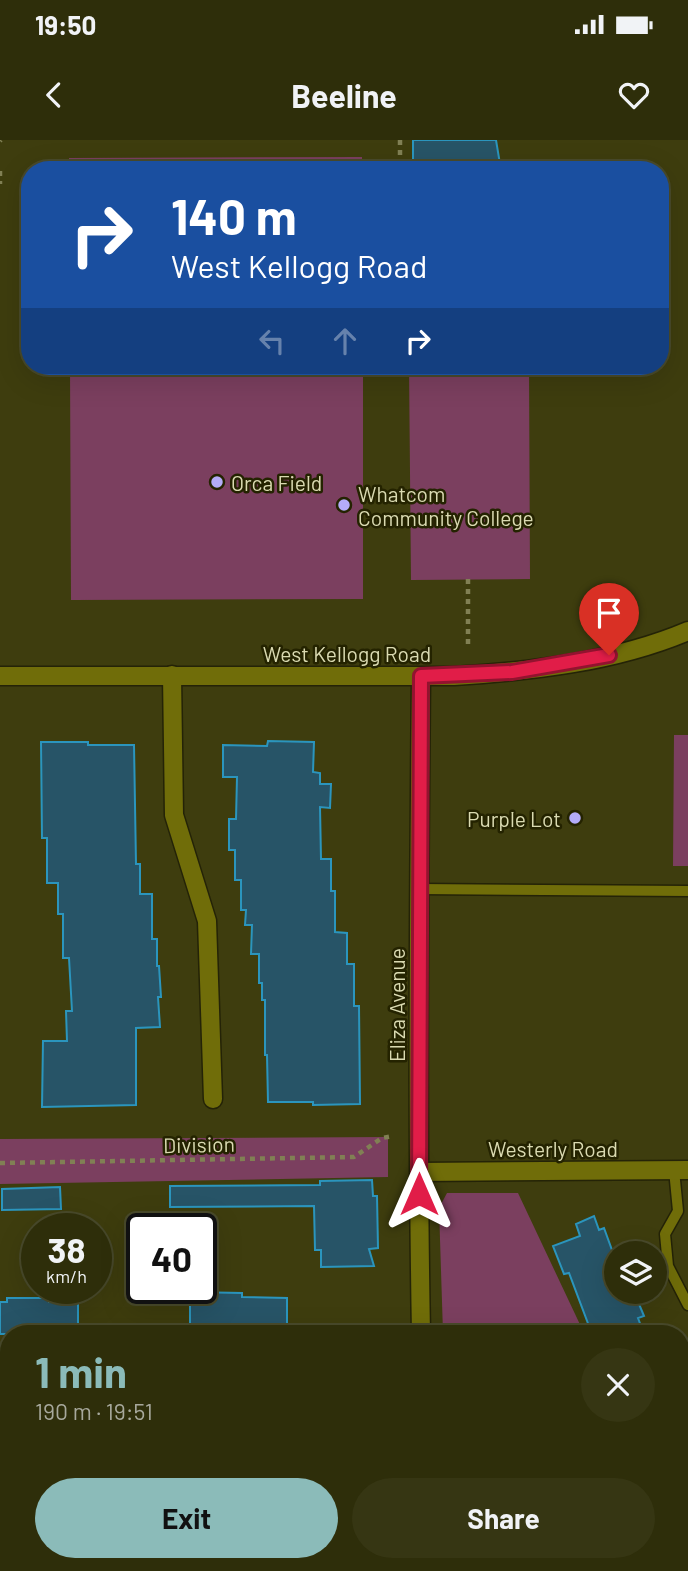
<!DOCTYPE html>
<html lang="en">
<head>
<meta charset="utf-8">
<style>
	body { margin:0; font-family:Barlow,sans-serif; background:#363613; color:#f1f3f6; height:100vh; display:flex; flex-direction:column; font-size:26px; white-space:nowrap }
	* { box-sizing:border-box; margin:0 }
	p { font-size:23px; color:#a7a89c }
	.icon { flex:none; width:38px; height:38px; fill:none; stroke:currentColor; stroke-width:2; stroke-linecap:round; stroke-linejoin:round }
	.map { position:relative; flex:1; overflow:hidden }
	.panel { position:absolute; left:0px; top:1185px; width:690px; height:247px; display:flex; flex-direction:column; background:#2e2e0a; border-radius:28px 28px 0 0; box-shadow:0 7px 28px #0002,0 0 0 2px #494a2b }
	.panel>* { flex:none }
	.hud { position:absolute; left:21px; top:21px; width:648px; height:214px; border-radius:28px; box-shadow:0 7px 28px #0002,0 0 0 2px #494a2b; background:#1a4fa0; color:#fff; overflow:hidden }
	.buttons { position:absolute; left:604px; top:1101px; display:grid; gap:14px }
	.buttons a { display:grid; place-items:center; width:63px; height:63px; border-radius:50%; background:#2e2e0a; box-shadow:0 7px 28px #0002,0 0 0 2px #494a2b; font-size:35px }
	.speed { position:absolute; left:21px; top:1073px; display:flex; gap:14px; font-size:35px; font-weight:700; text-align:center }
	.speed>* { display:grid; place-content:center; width:91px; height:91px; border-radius:50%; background:#2e2e0a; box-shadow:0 7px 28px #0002,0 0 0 2px #494a2b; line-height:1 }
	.speed small { font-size:18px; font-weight:400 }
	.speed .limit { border:4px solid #111; border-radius:10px; background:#fff; color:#111 }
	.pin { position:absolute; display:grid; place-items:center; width:60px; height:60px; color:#fff; margin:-72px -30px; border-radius:50% 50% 50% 0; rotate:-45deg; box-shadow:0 0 7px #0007 }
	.pin .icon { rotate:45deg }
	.me { position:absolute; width:77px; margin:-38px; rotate:0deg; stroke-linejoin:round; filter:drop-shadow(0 0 5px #0008) }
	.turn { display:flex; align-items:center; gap:24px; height:147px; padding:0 35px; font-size:32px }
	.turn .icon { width:91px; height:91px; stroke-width:2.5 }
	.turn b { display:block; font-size:49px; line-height:60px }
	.lanes { display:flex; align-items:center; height:66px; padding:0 35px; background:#0003; justify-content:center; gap:35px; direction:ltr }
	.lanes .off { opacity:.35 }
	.round { display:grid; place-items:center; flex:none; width:74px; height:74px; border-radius:37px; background:#363613 }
	.overview { display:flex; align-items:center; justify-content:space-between; height:119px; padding:0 35px }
	h1 { font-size:42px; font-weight:700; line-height:52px; color:#8bbbb9 }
	.primary-button { display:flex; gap:14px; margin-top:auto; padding:14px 35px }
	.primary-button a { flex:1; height:80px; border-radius:42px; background:#8bbbb9; color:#111; font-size:28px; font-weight:700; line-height:80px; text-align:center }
	.primary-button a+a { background:#363613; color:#f1f3f6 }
	.status { display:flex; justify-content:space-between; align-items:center; height:49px; padding:0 35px; background:#2e2e0a; direction:ltr }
	.status svg { height:19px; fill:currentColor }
	header { display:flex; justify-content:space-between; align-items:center; height:91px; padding:0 35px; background:#2e2e0a; font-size:32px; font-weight:700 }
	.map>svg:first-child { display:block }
	.green { fill:#7b3f5f }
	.building { fill:#275467; stroke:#2b95bd; stroke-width:2 }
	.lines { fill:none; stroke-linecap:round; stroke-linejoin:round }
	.service-casing { stroke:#242307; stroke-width:13 }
	.minor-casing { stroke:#242307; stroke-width:21 }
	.tertiary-casing { stroke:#242307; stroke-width:21 }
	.path { stroke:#818054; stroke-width:4.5; stroke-dasharray:5 5; stroke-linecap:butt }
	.service { stroke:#706d09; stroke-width:10 }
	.minor { stroke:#706d09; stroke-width:18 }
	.tertiary { stroke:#706d09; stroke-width:18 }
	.route-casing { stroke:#92132f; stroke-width:18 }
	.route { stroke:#e11d48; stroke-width:12 }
	.poi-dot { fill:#b4acf9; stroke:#242300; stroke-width:2.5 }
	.labels { text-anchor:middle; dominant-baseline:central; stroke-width:5; stroke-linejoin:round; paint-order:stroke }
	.poi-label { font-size:21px; fill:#dadab1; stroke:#242300; text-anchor:start }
	.street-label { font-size:21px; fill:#dadab1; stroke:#242300 }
</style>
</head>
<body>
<div class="status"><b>19:50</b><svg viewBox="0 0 49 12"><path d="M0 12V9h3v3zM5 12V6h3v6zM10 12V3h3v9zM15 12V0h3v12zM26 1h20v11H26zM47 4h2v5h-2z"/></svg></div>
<header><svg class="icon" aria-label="back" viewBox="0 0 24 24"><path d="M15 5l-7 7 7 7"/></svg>Beeline<svg class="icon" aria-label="heart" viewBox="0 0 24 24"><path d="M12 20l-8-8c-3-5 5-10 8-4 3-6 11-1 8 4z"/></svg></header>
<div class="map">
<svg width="688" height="1431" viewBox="0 0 688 1431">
	<rect width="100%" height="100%" fill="#3e3d0e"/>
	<path class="green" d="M 362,17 L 362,30 L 69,30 L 69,18 Z
		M 70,226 L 363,226 L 363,459 L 71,460 Z
		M 409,226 L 529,226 L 530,439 L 411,440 Z
		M 674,595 L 688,595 L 688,726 L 673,726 Z
		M 388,997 L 388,1037 L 0,1044 L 0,999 Z
		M 447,1053 L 518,1053 L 584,1193 L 443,1193 L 439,1068 Z
		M 449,1423 L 642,1423 L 642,1431 L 449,1431 Z"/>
	<path class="building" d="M 413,0 L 496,0 L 501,30 L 413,30 Z
		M 268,601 L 314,602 L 313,632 L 320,633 L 320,644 L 331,644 L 330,668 L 320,667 L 321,719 L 331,719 L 331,751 L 335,751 L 335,792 L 347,793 L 347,824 L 354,824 L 354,866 L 359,866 L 360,964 L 313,965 L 313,962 L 268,962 L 267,915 L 265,915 L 265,860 L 262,860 L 262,843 L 259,843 L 259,814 L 251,814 L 252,785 L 245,785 L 246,770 L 241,770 L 241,740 L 235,740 L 235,710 L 229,710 L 229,679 L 236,679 L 237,637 L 223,637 L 223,605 L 267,606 Z
		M 41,602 L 88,602 L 88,605 L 134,605 L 136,724 L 140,724 L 140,754 L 152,754 L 152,799 L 157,799 L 157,826 L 159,826 L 161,857 L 158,857 L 160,887 L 136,888 L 136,965 L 42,967 L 43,901 L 67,901 L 66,871 L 72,871 L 69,818 L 63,818 L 63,774 L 58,774 L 58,743 L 47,743 L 47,698 L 42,698 Z
		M 372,1040 L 373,1056 L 377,1056 L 378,1108 L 369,1109 L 374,1126 L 321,1127 L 321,1110 L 315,1110 L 314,1066 L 170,1067 L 170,1046 L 320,1045 L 320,1041 Z
		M 60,1047 L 61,1069 L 2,1070 L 2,1049 Z
		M 594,1076 L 599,1090 L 604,1088 L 612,1110 L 616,1108 L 616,1152 L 634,1152 L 644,1176 L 638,1178 L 644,1194 L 592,1194 L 569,1133 L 564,1134 L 553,1106 L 580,1096 L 576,1084 Z
		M 190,1152 L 242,1153 L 242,1157 L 287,1158 L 287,1194 L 190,1194 Z
		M 7,1158 L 49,1158 L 49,1162 L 78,1161 L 78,1194 L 0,1194 L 0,1162 L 7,1162 Z"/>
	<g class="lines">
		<defs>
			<path id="service" d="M 419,749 L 688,751
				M 674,1030 L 678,1071 L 665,1094 L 668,1126 L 688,1165"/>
			<path id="minor" d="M 172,535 L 174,675 L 207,781 L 213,959"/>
			<path id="tertiary" d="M 0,536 L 454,536 C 532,531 615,522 688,491
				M 421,536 C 419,755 417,974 421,1194
				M 419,1032 L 688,1030
				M 425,1423 L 425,1431"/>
		</defs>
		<use href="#service" class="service-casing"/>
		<use href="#minor" class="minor-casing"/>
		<use href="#tertiary" class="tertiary-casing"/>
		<path class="path" d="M 400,0 L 400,30
			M 0,1 L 1,0
			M 0,31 L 0,44
			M 468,439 L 468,504
			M 0,1023 L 354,1017 L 382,998 L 393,996"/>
		<use href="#service" class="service"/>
		<use href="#minor" class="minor"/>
		<use href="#tertiary" class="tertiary"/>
	</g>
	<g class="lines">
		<defs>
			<path id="route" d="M 419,1054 L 421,536 L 512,532 L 609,515"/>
		</defs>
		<use href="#route" class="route-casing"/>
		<use href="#route" class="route"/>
	</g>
	<g class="poi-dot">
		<circle cx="217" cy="342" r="7"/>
		<circle cx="344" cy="365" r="7"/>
		<circle cx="575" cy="678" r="7"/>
	</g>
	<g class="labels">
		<g class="poi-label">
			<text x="231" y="342">Orca Field</text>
			<text x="358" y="353">Whatcom<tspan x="358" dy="24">Community College</tspan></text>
			<text x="561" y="678" text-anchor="end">Purple Lot</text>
		</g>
		<g class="street-label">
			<text x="347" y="513">West Kellogg Road</text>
			<text transform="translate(396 865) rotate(-90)">Eliza Avenue</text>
			<text transform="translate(199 1004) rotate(-1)">Division</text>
			<text x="553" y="1008">Westerly Road</text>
		</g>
	</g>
</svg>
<div class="buttons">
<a><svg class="icon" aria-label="layers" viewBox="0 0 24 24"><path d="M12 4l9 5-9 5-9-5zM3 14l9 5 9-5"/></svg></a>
</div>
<div class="speed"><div>38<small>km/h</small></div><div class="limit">40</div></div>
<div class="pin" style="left:609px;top:515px;background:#d93025"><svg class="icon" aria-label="arrive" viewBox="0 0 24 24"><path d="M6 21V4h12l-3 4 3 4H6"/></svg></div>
<svg class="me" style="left:419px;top:1054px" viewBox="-20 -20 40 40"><path d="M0-17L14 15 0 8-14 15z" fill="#e11d48" stroke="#fff" stroke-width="4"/></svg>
<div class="hud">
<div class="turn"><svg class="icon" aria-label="right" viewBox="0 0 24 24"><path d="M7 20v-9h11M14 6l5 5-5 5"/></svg><div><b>140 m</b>West Kellogg Road</div></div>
<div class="lanes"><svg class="icon off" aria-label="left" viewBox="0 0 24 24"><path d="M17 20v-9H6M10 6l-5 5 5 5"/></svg><svg class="icon off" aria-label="ahead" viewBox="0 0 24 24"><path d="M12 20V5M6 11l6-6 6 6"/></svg><svg class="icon" aria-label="right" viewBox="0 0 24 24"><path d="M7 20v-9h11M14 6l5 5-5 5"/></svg></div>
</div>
<section class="panel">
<div class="overview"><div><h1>1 min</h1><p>190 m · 19:51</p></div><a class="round"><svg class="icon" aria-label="close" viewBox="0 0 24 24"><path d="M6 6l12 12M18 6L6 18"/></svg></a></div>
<div class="primary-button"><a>Exit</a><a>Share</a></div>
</section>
</div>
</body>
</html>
